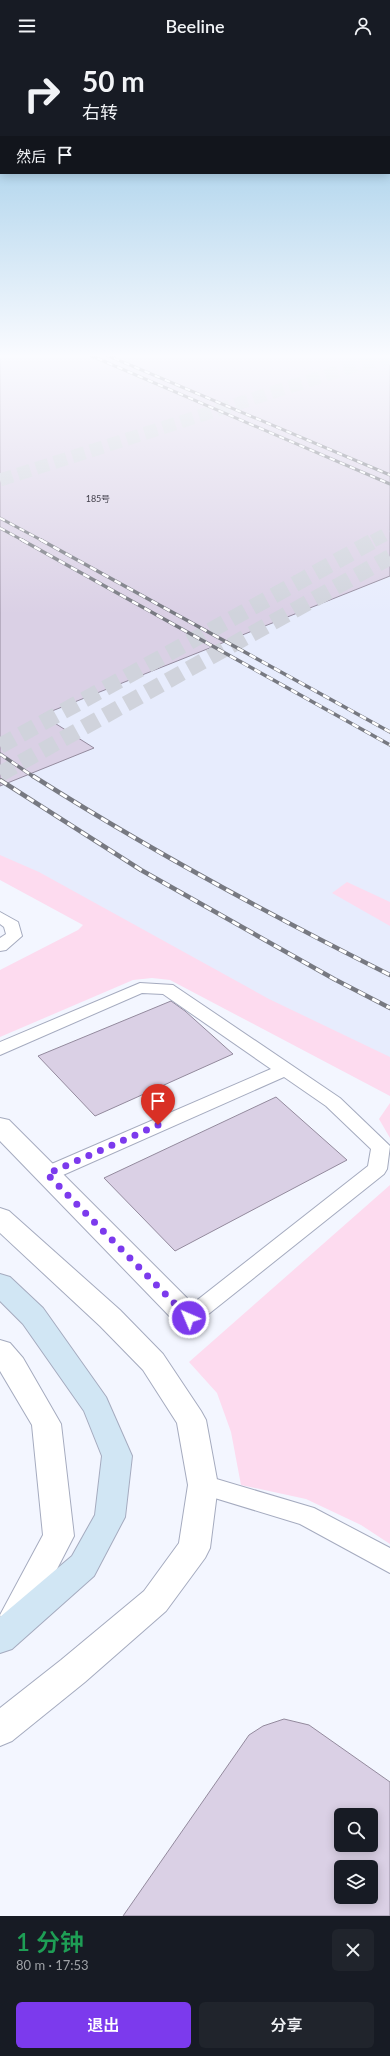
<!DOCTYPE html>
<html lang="zh">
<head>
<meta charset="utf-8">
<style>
	body { margin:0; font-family:Lato,"Noto Sans SC",sans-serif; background:#20242c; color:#f1f3f6; height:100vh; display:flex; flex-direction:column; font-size:15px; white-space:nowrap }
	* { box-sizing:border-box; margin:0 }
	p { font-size:13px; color:#9ea1a6 }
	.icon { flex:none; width:22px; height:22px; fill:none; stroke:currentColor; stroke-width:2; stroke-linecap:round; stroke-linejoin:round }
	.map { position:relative; height:1864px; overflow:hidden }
	.drawer { display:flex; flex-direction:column; background:#171b24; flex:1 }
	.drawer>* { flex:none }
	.guide { position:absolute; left:0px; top:0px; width:390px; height:122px; box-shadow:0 2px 10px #0003; background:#171b24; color:#f1f3f6; overflow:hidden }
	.buttons { position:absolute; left:334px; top:1756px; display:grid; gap:8px }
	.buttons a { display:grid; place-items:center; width:44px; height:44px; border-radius:6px; background:#171b24; box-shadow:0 2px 10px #0003; font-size:20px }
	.pin { position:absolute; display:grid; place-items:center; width:34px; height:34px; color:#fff; margin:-41px -17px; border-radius:50% 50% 50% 0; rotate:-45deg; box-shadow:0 0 4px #0007 }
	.pin .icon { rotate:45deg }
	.me { position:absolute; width:44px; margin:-22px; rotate:315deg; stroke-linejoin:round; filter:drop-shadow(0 0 3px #0008) }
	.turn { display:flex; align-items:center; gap:14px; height:84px; padding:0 16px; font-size:18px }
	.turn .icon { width:52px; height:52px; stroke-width:2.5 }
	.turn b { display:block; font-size:28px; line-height:34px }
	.then { display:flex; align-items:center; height:38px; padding:0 16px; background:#0003; gap:8px; font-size:15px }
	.round { display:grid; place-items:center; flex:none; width:42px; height:42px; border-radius:6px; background:#20242c }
	.overview { display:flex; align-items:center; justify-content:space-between; height:68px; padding:0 16px }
	h1 { font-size:24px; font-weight:600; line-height:30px; color:#1e9e55 }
	.action { display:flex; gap:8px; margin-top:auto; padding:8px 16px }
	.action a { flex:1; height:46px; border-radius:6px; background:#7c3aed; color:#fff; font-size:16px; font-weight:600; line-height:46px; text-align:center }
	.action a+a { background:#20242c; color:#f1f3f6 }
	header { display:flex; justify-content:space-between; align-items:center; height:52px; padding:0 16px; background:#171b24; font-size:18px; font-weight:600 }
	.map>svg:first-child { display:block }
	.built { fill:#e7ecfd }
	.green { fill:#fddbef }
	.building { fill:#dad0e5; stroke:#938a9d; fill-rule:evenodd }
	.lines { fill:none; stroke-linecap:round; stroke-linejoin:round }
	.secondary-tunnel { stroke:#d0d3dc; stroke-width:13; stroke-dasharray:13 6; stroke-linecap:butt }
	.primary-tunnel-far1 { stroke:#d0d3dc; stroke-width:13; stroke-dasharray:13 6; stroke-linecap:butt }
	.primary-tunnel { stroke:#d0d3dc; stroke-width:16; stroke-dasharray:16 8; stroke-linecap:butt }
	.lane-casing { stroke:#a5abbf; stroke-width:2 }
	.street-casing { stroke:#a5abbf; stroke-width:2 }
	.secondary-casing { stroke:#a5abbf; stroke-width:2 }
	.lane { fill:#fff; fill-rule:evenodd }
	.street { fill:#fff; fill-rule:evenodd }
	.secondary { fill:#d1e6f4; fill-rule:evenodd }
	.rail-far2-casing { stroke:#777981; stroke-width:3 }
	.rail-far1-casing { stroke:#777981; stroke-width:3.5 }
	.rail-casing { stroke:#777981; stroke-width:4.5 }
	.rail-far2 { stroke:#fff; stroke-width:2; stroke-dasharray:5.5; stroke-linecap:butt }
	.rail-far1 { stroke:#fff; stroke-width:2.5; stroke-dasharray:7; stroke-linecap:butt }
	.rail { stroke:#fff; stroke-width:3; stroke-dasharray:8; stroke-linecap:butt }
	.route { stroke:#7c3aed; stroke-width:7; stroke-dasharray:0 12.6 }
	.labels { text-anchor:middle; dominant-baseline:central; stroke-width:3; stroke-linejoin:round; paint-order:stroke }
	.far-number-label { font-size:9px; fill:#403e49 }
</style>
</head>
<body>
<header><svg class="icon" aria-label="menu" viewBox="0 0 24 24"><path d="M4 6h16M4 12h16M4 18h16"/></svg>Beeline<svg class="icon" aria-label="person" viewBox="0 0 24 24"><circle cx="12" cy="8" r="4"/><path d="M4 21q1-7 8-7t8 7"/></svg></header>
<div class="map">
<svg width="390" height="1864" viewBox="0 0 390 1864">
	<rect width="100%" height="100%" fill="#f3f6ff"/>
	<path class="built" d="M 0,302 L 359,302 L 390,313 L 390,1043 L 0,807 Z"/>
	<path class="green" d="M 0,803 L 39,820 L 269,947 L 390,1005 L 390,1044 L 170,928 L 152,926 L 133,928 L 0,985 L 0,918 L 78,878 L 83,873 L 0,828 Z
		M 347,830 L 390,850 L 390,874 L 332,841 Z
		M 390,1051 L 390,1086 L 379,1067 Z
		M 390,1133 L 390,1492 L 361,1473 L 306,1447 L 241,1433 L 231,1380 L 217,1341 L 189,1310 Z"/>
	<path class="building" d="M 0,302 L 390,302 L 390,524 L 42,663 L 94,696 L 0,734 Z
		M 171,949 L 185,959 L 233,1002 L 95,1064 L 38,1004 Z
		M 276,1045 L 347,1108 L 175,1199 L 104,1126 Z
		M 284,1667 L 309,1673 L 390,1730 L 390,1864 L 123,1864 L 249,1683 L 263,1674 ZM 341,1763 L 371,1763 L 371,1793 L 341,1793 ZM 341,1815 L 371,1815 L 371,1845 L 341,1845 Z"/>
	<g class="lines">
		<path class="secondary-tunnel" d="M 0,428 L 361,312 L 390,306"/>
		<path class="primary-tunnel-far1" d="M 373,489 L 390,480"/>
		<path class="primary-tunnel" d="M 0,694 L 375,488
			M 0,722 L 390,505"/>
		<defs>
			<path id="lane" d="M 0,860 L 18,870 L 22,884 L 6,898 L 0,899 L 0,886 L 6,882 L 4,875 L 0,872 Z
				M 140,931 L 173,933 L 340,1046 L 390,1094 L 387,1117 L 384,1122 L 196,1272 L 189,1274 L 182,1272 L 178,1266 L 182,1260 L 368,1114 L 371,1097 L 326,1054 L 284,1025 L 54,1127 L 47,1129 L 40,1127 L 37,1122 L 40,1117 L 271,1017 L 163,942 L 142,941 L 0,1003 L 0,990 Z
				M 203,1423 L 314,1456 L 390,1496 L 390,1521 L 300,1472 L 195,1440 L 191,1433 L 195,1426 Z"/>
			<path id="street" d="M 0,1066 L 9,1068 L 199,1258 L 203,1266 L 199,1274 L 189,1277 L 179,1274 L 0,1089 Z
				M 0,1156 L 9,1159 L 120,1258 L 163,1302 L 201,1359 L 206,1368 L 218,1433 L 210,1496 L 205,1506 L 166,1559 L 85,1630 L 12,1689 L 0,1694 L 0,1656 L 61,1608 L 144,1539 L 179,1491 L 188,1433 L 177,1371 L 143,1318 L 100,1274 L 0,1181 Z
				M 0,1288 L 10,1291 L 23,1306 L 61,1372 L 74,1484 L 26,1577 L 15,1581 L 4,1577 L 0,1563 L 43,1483 L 32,1373 L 0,1319 Z"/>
			<path id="secondary" d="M 0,1222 L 10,1225 L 43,1256 L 106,1345 L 132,1404 L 125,1465 L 94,1524 L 12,1597 L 0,1601 L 0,1565 L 72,1504 L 95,1463 L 102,1404 L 84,1359 L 23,1272 L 0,1249 Z"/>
		</defs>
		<use href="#lane" class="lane-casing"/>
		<use href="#street" class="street-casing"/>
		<use href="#secondary" class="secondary-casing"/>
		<use href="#lane" class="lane"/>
		<use href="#street" class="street"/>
		<use href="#secondary" class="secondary"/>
		<defs>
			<path id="rail-far2" d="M 87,302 L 390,432
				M 104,302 L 390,423
				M 0,466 L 43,489
				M 0,476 L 24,489"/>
			<path id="rail-far1" d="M 22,488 L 390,693
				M 41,488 L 390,680
				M 0,702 L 34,725"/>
			<path id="rail" d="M 33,724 C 148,797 268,862 390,923
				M 0,728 L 141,818 L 334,927 L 390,956"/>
		</defs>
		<use href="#rail-far2" class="rail-far2-casing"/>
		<use href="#rail-far1" class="rail-far1-casing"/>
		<use href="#rail" class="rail-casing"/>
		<use href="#rail-far2" class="rail-far2"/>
		<use href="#rail-far1" class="rail-far1"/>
		<use href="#rail" class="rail"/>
	</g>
	<linearGradient id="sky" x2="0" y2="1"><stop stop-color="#8ac1e3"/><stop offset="0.54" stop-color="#fafbff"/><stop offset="1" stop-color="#fafbff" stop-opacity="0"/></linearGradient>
	<rect width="390" height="563" fill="url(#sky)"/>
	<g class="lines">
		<path class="route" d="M 158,1073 L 47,1122 L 189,1266"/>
	</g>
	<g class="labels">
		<g class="far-number-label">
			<text x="98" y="446">185号</text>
		</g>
	</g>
</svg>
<div class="buttons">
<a><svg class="icon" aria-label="search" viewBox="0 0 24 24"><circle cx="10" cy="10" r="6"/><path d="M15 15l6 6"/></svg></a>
<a><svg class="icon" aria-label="layers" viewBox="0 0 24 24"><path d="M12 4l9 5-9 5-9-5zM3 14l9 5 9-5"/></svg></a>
</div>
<div class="pin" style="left:158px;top:1073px;background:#d93025"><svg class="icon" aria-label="arrive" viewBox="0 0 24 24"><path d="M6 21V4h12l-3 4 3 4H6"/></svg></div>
<svg class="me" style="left:189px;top:1266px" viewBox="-20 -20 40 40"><circle r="17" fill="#7c3aed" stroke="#fff" stroke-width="3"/><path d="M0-11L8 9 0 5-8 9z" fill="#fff"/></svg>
<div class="guide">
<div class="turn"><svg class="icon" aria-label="right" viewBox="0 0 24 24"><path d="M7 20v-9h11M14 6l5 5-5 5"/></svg><div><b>50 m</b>右转</div></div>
<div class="then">然后<svg class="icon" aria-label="arrive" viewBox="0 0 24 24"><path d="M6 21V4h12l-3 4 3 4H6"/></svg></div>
</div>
</div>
<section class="drawer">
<div class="overview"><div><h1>1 分钟</h1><p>80 m · 17:53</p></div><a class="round"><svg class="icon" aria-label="close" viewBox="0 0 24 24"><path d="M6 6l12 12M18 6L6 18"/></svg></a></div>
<div class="action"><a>退出</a><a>分享</a></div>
</section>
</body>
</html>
